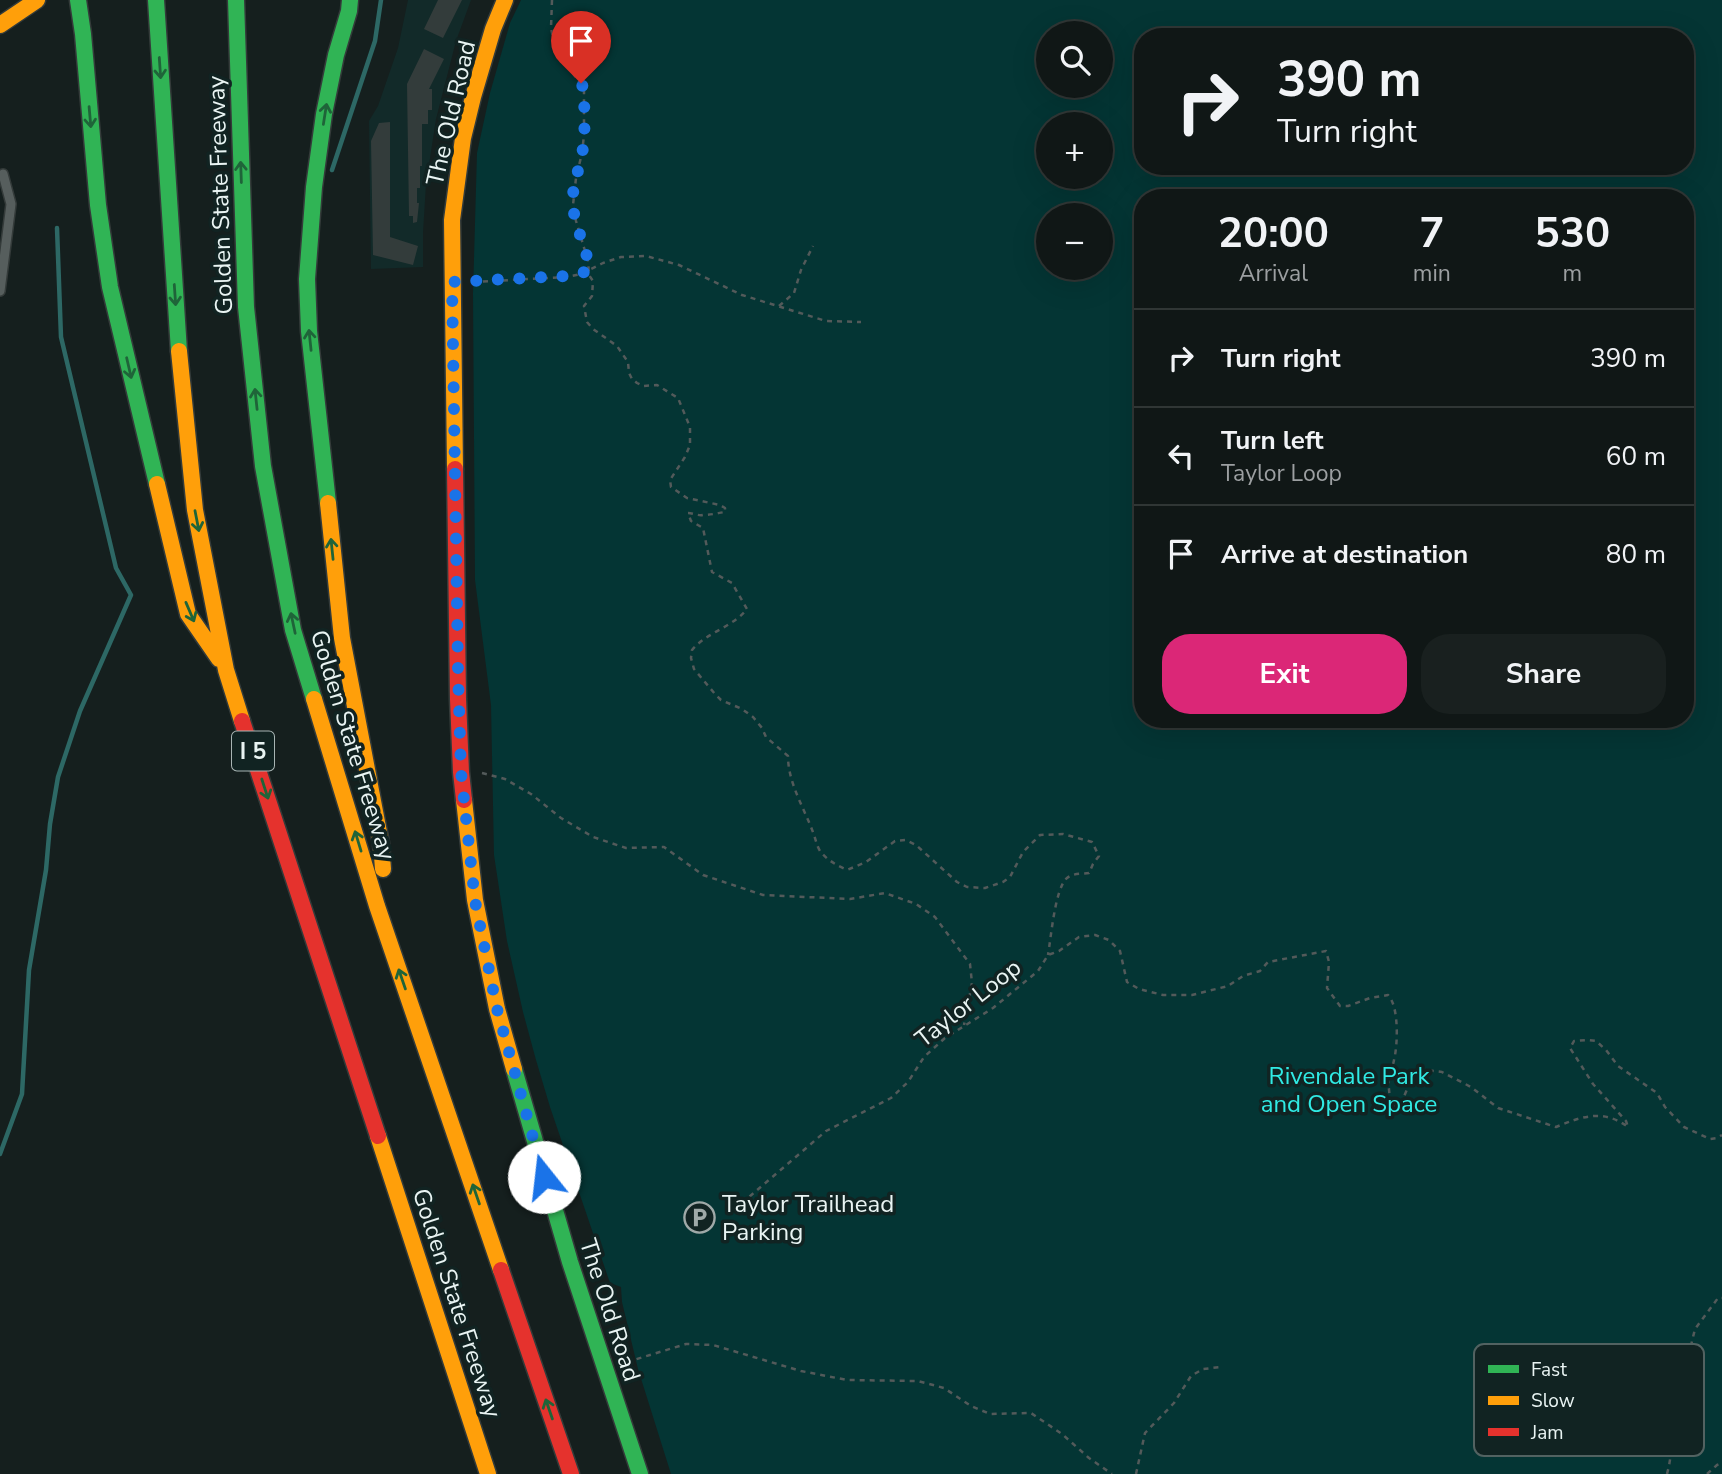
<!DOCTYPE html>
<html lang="en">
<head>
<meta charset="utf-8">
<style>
	body { margin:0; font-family:"Nunito Sans",sans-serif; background:#19201f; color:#f1f3f6; height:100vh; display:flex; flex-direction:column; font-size:26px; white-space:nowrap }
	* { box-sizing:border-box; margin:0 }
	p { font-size:23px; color:#9c9fa1 }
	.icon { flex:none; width:38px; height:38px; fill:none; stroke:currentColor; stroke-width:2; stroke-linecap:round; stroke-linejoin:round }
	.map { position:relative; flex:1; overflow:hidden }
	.drawer { position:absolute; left:1134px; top:189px; width:560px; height:539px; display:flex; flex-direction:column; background:#101716; border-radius:28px; box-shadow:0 7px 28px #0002,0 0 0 2px #303635 }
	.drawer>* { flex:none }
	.guide { position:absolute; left:1134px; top:28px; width:560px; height:147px; border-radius:28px; box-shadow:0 7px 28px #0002,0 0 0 2px #303635; background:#101716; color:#f1f3f6; overflow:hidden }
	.tools { position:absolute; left:1036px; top:21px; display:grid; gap:14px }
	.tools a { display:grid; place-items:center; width:77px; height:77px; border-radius:50%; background:#101716; box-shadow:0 7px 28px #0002,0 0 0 2px #303635; font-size:35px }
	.pin { position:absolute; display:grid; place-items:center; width:60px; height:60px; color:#fff; margin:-72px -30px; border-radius:50% 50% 50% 0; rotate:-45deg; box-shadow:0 0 7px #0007 }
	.pin .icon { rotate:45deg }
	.me { position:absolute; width:77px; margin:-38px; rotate:344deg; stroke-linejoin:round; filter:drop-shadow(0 0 5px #0008) }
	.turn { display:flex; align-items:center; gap:24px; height:147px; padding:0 28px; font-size:32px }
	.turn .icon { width:91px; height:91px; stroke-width:2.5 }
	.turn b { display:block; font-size:49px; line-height:60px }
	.eta { display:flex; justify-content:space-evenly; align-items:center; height:119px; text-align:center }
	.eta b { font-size:42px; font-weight:700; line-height:49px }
	.button { display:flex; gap:14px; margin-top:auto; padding:14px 28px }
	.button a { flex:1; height:80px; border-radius:28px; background:#db2777; color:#fff; font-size:28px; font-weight:700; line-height:80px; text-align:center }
	.button a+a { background:#19201f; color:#f1f3f6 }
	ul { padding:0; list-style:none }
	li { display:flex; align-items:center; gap:21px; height:98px; padding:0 28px; border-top:2px solid #303635 }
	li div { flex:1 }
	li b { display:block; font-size:26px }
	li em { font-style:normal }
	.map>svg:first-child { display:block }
	.built { fill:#122a29 }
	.green { fill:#043534; fill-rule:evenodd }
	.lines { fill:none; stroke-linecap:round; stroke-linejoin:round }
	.stream { stroke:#2d6865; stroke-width:4.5 }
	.building { fill:#333c3b }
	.lane-casing { stroke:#343b3a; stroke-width:12 }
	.fast-casing { stroke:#343b3a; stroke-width:19 }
	.slow-casing { stroke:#343b3a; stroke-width:19 }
	.jam-casing { stroke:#343b3a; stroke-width:19 }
	.path { stroke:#535a5a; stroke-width:2.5; stroke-dasharray:5 5; stroke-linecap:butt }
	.lane { stroke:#565e5d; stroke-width:9 }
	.fast { stroke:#30b455; stroke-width:16 }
	.slow { stroke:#ff9f0a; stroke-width:16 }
	.jam { stroke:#e5322d; stroke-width:16 }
	.oneway { stroke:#1f6439 }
	.route { stroke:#1a73e8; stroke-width:12; stroke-dasharray:0 21.6 }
	.labels { text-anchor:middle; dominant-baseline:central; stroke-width:7; stroke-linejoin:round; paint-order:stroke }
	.shield { fill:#112322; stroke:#a8b5b4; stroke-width:2 }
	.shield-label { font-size:23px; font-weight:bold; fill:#e9f4f3 }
	.street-label { font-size:24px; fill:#e9f4f3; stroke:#112322 }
	.park-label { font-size:24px; fill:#30eae4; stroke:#112322 }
	.poi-label { font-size:24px; fill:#e9f4f3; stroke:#112322; text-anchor:start }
	.key { fill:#112322; stroke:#526261; stroke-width:2 }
	.key-label { font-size:19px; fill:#e9f4f3 }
</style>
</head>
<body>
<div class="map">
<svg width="1722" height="1474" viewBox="0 0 1722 1474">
	<rect width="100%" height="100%" fill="#151f1e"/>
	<path class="built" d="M 408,0 L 471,0 L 456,41 L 436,119 L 426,184 L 423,233 L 423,267 L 371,269 L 369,121 L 378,106 L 398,48 Z"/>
	<path class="green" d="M 521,0 L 1722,0 L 1722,1474 L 671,1474 L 638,1369 L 622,1302 L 621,1287 L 610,1283 L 550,1107 L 536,1060 L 523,1012 L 507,941 L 494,855 L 491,705 L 475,580 L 473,294 L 477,153 L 490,93 L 510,23 ZM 1048,33 L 1101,33 L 1101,86 L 1048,86 ZM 1143,37 L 1685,37 L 1685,166 L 1143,166 ZM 1048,124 L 1101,124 L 1101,177 L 1048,177 ZM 1143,198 L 1685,198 L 1685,719 L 1143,719 ZM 1048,215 L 1101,215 L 1101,268 L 1048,268 Z"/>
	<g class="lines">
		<path class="stream" d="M 332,170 L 375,41 L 381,0
			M 0,1154 L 22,1094 L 29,970 L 46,870 L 50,824 L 58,777 L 80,711 L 131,595 L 116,568 L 61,337 L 57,228"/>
	</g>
	<path class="building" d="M 438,0 L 462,0 L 443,38 L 424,29 Z
		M 424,49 L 444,59 L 429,89 L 432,89 L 432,110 L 428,110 L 428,124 L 422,124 L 422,166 L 420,166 L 420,188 L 417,188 L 417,203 L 419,203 L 417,222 L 413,223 L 413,216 L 409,216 L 407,84 Z
		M 390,122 L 390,237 L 418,246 L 413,265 L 373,255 L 371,141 L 379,123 Z"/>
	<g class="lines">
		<defs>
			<path id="lane" d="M 0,291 L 11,204 L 3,174"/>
			<path id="fast" d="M 78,0 L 83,34 L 98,205 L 110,287 L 157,484
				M 156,0 L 179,351
				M 236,0 L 246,307 L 263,466 L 293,630 L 314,699
				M 328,503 L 309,331 L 307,279 L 314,187 L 324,114 L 336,55 L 349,11 L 350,0
				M 514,1069 L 570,1262 L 640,1474"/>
			<path id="slow" d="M 0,25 L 37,0
				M 179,351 L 195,510 L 226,670 L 242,721
				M 455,469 L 452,220 L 463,138 L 473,97 L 493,29 L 505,0
				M 157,484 L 188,614 L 219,659
				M 328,503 L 342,638 L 381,843 L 383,869
				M 314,699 L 377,906 L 501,1270
				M 464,800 L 475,900 L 497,1009 L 514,1069
				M 378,1136 L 488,1474"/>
			<path id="jam" d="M 455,469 L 458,699 L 461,772 L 464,800
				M 242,721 L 378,1136
				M 501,1270 L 571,1474"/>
		</defs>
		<use href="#lane" class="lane-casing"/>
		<use href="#fast" class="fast-casing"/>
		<use href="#slow" class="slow-casing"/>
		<use href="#jam" class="jam-casing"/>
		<path class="path" d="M 552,0 L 551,28 L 555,47 L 571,64 L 572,72 L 584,89 L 584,135 L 582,153 L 576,178 L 573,205 L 576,221 L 588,261 L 589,275 L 593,281 L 592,296 L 584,306 L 587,322 L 593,329 L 617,346 L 628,362 L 629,373 L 632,379 L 637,383 L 643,386 L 657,385 L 678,398 L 690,427 L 690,445 L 685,457 L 670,480 L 671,487 L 687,498 L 720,505 L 725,508 L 725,512 C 718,513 711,515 703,515 C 698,516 693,513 688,513 L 691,521 L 703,528 L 712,572 L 732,583 L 747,609 C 733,627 707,632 692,650 L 691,658 L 694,669 L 715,694 L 721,700 L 742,709 L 753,717 L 762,728 L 766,737 L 788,756 C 788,784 805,809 814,835 C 816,841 817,846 820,851 C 827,860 836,865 847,870 L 866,862 L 895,841 L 906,840 L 916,845 L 957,882 L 967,887 L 985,888 L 1003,882 L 1010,877 L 1023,852 L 1040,835 L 1063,834 L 1092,842 L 1099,856 L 1093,864 L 1089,873 C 1082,874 1073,873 1067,878 C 1055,888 1051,938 1048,955
			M 473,282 L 567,277 L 581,274 L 603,263 L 621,257 L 646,256 L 679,265 L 742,295 L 826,321 L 861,322
			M 779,306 L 794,293 L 801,270 L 813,246
			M 482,773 L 505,779 L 531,794 L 561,818 L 593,837 L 626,848 L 664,847 L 703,875 L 763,895 L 850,899 L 885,893 L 916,904 L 935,917 L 970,964 L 972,983 L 964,1025
			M 742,1203 L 826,1131 L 891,1098 L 908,1082 L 924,1057 L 945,1038 L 993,1008 L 1038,971 L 1048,955 L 1059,951 L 1079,937 L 1095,935 L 1109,940 L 1120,951 L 1127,982 L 1139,989 L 1163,995 L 1192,995 L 1228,986 L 1243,976 L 1260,971 L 1268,962 L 1326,951 L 1329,962 L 1327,988 L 1340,1006 L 1348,1006 L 1370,998 L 1388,995 C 1399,1006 1398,1044 1394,1060 C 1393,1067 1388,1075 1388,1081 C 1389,1090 1390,1094 1389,1103 L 1399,1108 L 1412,1078 L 1419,1069 L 1442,1072 L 1471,1087 L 1498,1108 L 1556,1127 C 1582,1116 1604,1109 1628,1127 L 1626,1121 L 1593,1084 L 1570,1048 L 1574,1041 L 1588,1040 L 1596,1041 L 1606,1050 L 1618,1066 L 1657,1093 L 1665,1107 L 1684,1127 L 1710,1139 L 1717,1138 L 1722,1135
			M 627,1362 L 686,1344 L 713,1345 L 801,1371 L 847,1380 L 918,1381 L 944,1388 L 971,1406 L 990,1414 L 1031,1413 L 1062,1434 L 1089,1458 L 1112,1474
			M 1136,1474 L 1145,1433 L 1174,1403 L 1191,1376 L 1203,1369 L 1221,1367
			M 1667,1474 L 1669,1466 L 1683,1378 L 1695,1329 L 1718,1298 L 1722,1298
			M 1707,1474 L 1717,1465 L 1722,1463"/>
		<use href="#lane" class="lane"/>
		<use href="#fast" class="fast"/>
		<use href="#slow" class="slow"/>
		<use href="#jam" class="jam"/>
	</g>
	<defs><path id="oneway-shaft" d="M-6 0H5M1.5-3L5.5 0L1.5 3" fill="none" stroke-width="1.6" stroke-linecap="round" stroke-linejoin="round" transform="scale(1.75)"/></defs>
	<g class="oneway">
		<use href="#oneway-shaft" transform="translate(160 68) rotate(86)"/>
		<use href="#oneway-shaft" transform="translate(325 114) rotate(-81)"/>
		<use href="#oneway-shaft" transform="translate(90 117) rotate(85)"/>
		<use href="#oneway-shaft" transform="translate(241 172) rotate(-92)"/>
		<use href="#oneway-shaft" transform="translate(175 295) rotate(86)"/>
		<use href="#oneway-shaft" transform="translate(310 340) rotate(-96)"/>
		<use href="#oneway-shaft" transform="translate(129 368) rotate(77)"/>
		<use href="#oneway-shaft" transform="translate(256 399) rotate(-96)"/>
		<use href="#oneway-shaft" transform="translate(197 521) rotate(79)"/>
		<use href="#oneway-shaft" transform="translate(332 549) rotate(-96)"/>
		<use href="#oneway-shaft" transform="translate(190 612) rotate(67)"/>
		<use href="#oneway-shaft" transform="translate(293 623) rotate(-102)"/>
		<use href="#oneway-shaft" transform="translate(265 789) rotate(72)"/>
		<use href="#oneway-shaft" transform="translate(358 841) rotate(-107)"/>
		<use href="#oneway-shaft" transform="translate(402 979) rotate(-109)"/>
		<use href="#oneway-shaft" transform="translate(476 1194) rotate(-109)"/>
		<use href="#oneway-shaft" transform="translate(549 1409) rotate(-109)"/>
	</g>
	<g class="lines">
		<path class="route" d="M 544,1177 L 497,1009 L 475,901 L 461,772 L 458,671 L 452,282 L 567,276 L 589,271 C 588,247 573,226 573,202 C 572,185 579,171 582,154 C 586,133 584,111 584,89 L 581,83"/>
	</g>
	<defs>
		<symbol id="parking-ring" viewBox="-11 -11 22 22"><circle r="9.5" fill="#112322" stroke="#9fa9a8" stroke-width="1.5"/><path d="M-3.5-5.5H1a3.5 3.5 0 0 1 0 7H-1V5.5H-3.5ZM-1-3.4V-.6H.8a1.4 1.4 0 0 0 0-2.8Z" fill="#9fa9a8"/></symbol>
	</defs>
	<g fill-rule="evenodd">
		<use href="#parking-ring" x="682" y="1200" width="35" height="35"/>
	</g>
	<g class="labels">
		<rect class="shield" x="232" y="731.5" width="42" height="39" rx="5"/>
		<g class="shield-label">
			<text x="253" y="751">I 5</text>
		</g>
		<g class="street-label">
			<text transform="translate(451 113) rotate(-77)">The Old Road</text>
			<text transform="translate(220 195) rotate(-92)">Golden State Freeway</text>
			<text transform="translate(353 745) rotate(73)">Golden State Freeway</text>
			<text transform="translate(968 1003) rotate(-38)">Taylor Loop</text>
			<text transform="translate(457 1303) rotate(72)">Golden State Freeway</text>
			<text transform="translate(610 1310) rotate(72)">The Old Road</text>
		</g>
		<g class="park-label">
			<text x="1349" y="1076">Rivendale Park<tspan x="1349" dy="28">and Open Space</tspan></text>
		</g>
		<g class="poi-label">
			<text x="722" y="1204">Taylor Trailhead<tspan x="722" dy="28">Parking</tspan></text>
		</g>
	</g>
	<rect x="1474" y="1344" width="230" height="112" rx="10" class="key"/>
	<rect x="1488" y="1365" width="31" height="8" fill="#30b455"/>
	<rect x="1488" y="1396" width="31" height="9" fill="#ff9f0a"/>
	<rect x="1488" y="1428" width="31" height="8" fill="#e5322d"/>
	<g class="key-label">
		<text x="1531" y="1376">Fast</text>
		<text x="1531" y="1407">Slow</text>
		<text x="1531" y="1439">Jam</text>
	</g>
</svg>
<div class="tools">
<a><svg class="icon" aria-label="search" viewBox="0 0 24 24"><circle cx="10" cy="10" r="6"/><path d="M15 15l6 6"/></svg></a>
<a>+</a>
<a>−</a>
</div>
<div class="pin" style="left:581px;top:83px;background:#d93025"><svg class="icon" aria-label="arrive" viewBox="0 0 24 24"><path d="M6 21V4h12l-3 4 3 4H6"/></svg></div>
<svg class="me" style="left:544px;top:1177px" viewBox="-20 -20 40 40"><circle r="19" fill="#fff"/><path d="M0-13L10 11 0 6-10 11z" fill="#1a73e8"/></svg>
<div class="guide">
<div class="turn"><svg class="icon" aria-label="right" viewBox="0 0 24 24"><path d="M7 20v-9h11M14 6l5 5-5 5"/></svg><div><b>390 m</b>Turn right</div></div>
</div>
<section class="drawer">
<div class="eta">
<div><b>20:00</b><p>Arrival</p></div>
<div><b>7</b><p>min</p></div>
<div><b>530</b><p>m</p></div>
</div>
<ul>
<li><svg class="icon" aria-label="right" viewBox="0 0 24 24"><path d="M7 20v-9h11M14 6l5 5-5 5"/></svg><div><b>Turn right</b></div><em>390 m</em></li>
<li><svg class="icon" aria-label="left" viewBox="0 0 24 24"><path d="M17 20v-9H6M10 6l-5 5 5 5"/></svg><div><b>Turn left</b><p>Taylor Loop</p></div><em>60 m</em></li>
<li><svg class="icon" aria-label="arrive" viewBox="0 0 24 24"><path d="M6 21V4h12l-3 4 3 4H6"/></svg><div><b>Arrive at destination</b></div><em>80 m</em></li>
</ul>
<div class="button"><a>Exit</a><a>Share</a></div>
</section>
</div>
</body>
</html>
